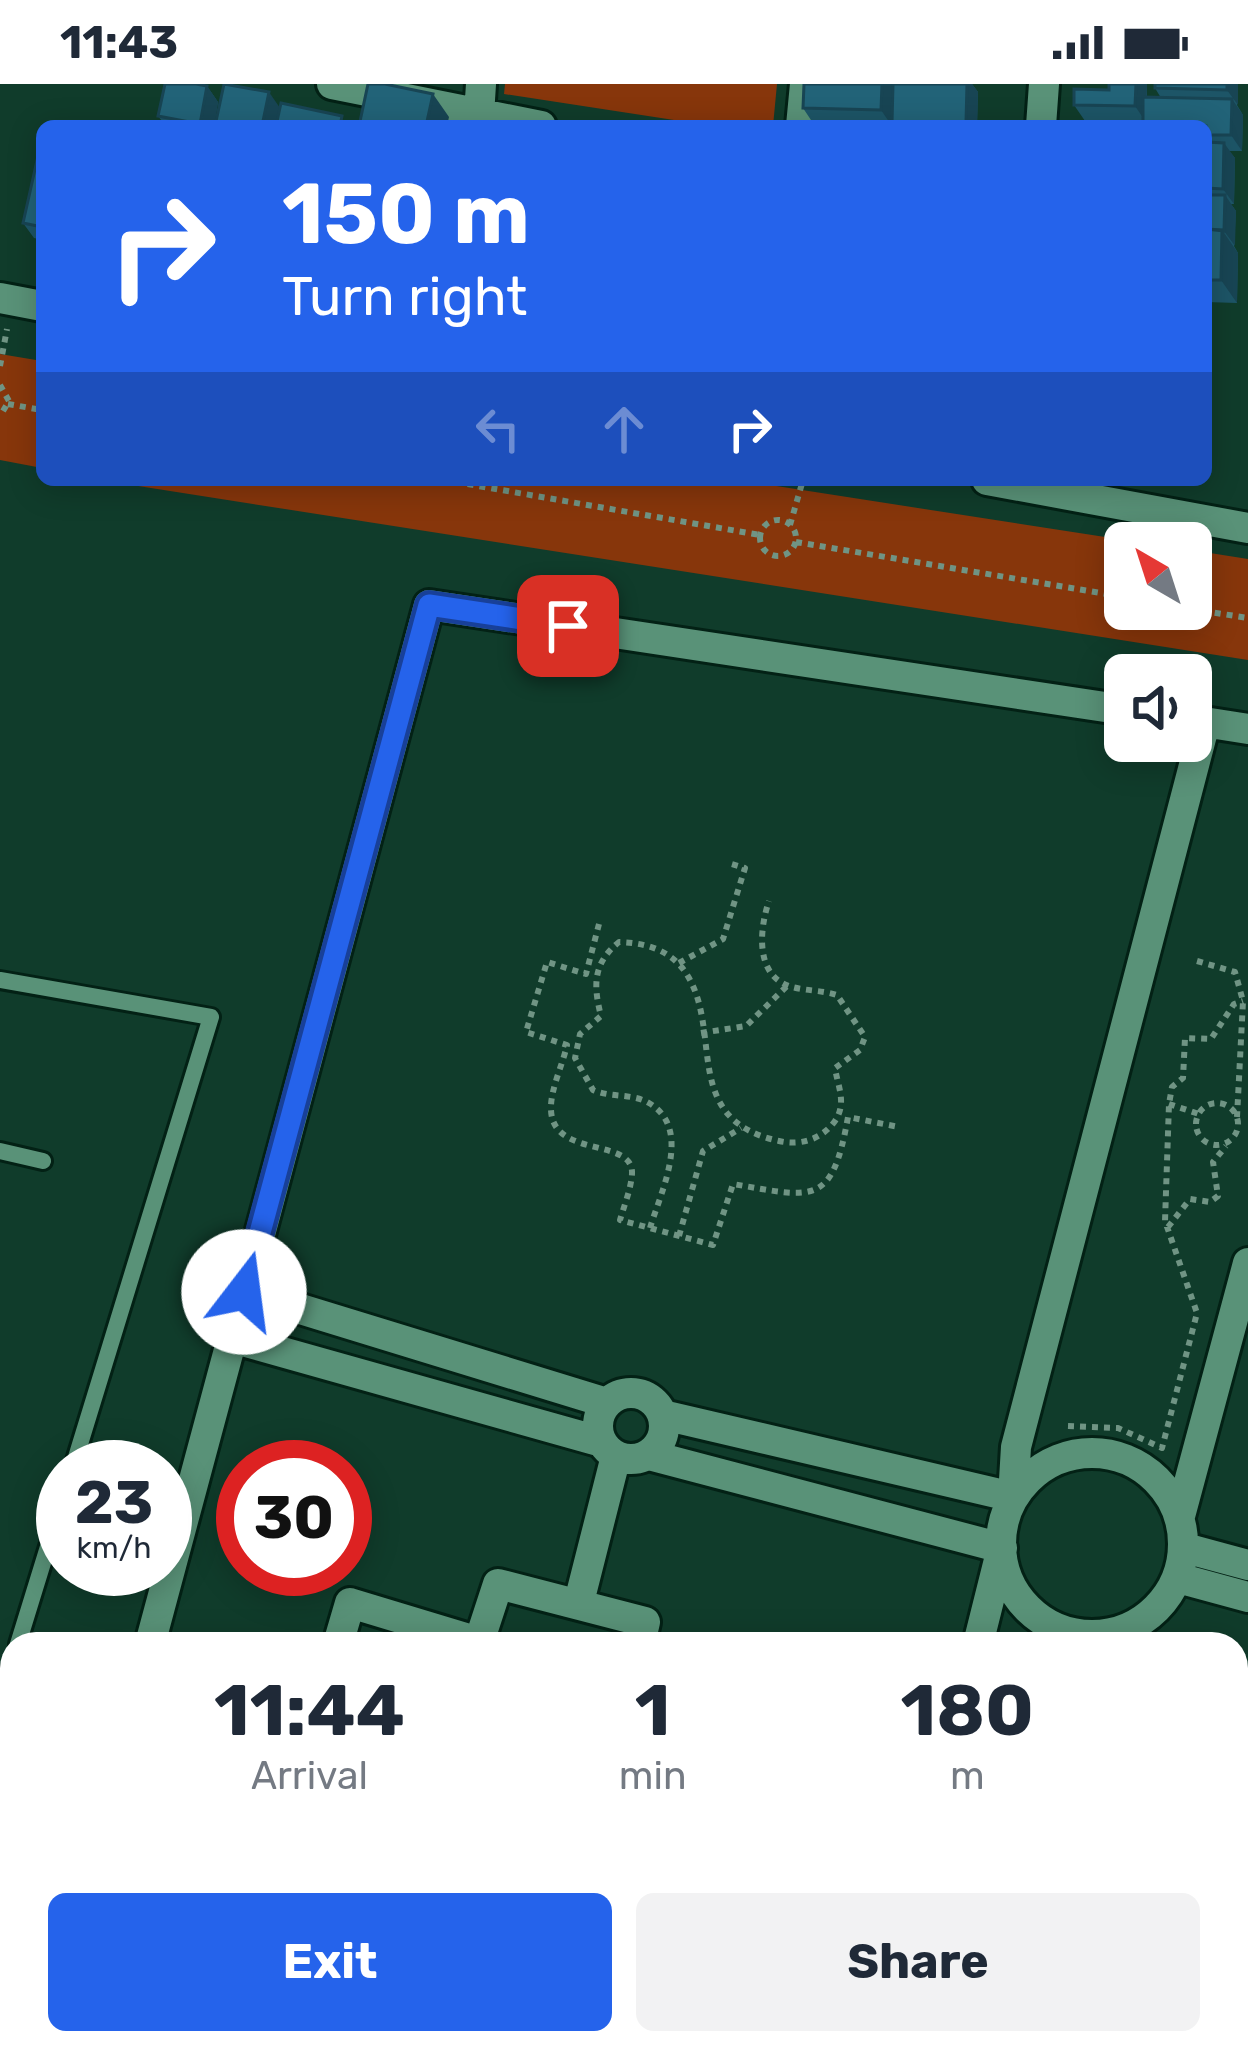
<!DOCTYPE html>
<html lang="en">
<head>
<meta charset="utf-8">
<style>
	body { margin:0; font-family:Rubik,sans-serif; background:#f2f2f3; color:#1f2937; height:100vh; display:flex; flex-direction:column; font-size:45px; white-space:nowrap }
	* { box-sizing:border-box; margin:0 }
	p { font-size:39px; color:#747a83 }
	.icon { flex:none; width:66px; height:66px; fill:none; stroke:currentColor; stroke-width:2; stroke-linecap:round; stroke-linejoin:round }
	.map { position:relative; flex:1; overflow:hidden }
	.drawer { position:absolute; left:0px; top:1548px; width:1248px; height:423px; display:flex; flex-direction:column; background:#fff; border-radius:36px 36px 0 0; box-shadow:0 6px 30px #0003 }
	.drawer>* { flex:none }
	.top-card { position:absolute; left:36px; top:36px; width:1176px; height:366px; border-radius:18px; box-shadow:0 6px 30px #0003; background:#2563eb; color:#fff; overflow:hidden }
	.needle { width:78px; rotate:321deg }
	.tools { position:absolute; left:1104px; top:438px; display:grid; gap:24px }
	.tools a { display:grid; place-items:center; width:108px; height:108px; border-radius:18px; background:#fff; box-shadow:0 6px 30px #0003; font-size:60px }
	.speed { position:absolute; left:36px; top:1356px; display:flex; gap:24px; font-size:60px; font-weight:700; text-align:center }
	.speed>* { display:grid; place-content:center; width:156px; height:156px; border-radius:50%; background:#fff; box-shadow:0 6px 30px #0003; line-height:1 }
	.speed small { font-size:30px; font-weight:400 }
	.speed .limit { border:18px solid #d22; background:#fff; color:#111 }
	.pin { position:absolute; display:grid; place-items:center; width:102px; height:102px; color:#fff; margin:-51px; border-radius:24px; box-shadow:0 6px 18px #0006 }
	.me { position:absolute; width:132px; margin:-66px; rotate:15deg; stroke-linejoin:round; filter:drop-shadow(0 0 9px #0008) }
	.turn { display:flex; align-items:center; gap:42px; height:252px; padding:0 48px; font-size:54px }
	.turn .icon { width:156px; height:156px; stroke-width:2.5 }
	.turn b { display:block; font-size:84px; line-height:102px }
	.lanes { display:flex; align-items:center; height:114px; padding:0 48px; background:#0003; justify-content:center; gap:60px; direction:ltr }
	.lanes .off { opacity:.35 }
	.eta { display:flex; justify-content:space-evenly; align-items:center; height:204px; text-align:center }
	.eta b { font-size:72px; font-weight:700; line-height:84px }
	.cta { display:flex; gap:24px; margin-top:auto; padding:24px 48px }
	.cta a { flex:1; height:138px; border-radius:18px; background:#2563eb; color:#fff; font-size:48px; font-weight:700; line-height:138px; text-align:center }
	.cta a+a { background:#f2f2f3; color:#1f2937 }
	.status { display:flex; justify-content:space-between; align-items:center; height:84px; padding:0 60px; background:#fff; direction:ltr }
	.status svg { height:33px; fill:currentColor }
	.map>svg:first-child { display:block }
	.green { fill:#87360b }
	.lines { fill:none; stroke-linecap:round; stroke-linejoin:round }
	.lane-casing { stroke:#032115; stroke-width:22 }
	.street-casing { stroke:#032115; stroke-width:36 }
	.path { stroke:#709484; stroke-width:6; stroke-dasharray:6 6; stroke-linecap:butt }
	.lane { stroke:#599278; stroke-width:16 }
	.street { stroke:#599278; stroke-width:30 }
	.wall { fill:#1d5567 }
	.shaded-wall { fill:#184554 }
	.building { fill:#226378; stroke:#184554; stroke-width:3 }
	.route-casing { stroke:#184099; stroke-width:30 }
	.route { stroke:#2563eb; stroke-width:21 }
</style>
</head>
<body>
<div class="status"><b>11:43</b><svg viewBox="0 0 49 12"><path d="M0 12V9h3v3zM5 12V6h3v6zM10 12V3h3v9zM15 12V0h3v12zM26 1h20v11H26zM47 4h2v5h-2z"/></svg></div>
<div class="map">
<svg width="1248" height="1969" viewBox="0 0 1248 1969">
	<rect width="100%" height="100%" fill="#103c2b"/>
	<path class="green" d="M 505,0 L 777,0 L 773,42 L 713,42 L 504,10 Z
		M 0,270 L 42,277 L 42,384 L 0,376 Z
		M 100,396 L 737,396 L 1144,459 L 1125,459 L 1125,525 L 1191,525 L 1191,466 L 1248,475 L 1248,576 Z"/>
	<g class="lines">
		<defs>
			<path id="lane" d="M 0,896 L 211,933 L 73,1383
				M 0,1067 L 43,1077
				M 18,1560 L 63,1414
				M 0,1619 L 12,1580"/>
			<path id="street" d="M 332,0 L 541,42
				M 479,31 L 481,0
				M 801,42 L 805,0
				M 1041,42 L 1044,0
				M 0,214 L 42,222
				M 987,396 L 1248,444
				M 1191,636 L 1248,645
				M 245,1208 L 607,1319
				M 232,1254 L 602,1358
				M598 1342a33 33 0 1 1 66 0a33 33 0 1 1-66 0Z
				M 663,1331 L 1013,1413 L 1016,1363 L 1205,639
				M1001 1460a91 91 0 1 1 182 0a91 91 0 1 1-182 0Z
				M 649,1371 L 1002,1464 L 978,1560
				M 1180,1432 L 1248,1179
				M 1185,1464 L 1248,1481
				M 1178,1494 L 1248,1513
				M 579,1518 L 616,1372
				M 150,1560 L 429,521 L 1125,626
				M 338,1560 L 350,1519 L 479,1558 L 498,1500 L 645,1538 L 640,1560
				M 388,1959 L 408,1969
				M 873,1969 L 876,1959"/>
		</defs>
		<use href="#lane" class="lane-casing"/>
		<use href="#street" class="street-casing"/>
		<path class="path" d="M 0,282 L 7,245
			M 0,301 L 9,317 L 0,332
			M 8,320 L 42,326
			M 444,396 L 760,451
			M760 454a18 18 0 1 1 36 0a18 18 0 1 1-36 0Z
			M 790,441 L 803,396
			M 796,458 L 1125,513
			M 1191,525 L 1248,534
			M 599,840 L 586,890 L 547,878 L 526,948 L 567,961 C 563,980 550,1006 551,1026 C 553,1075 634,1053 632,1090 C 631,1105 624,1122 620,1136 L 713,1161 L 733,1100 C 814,1114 832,1123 848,1033 L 899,1043
			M 1197,877 L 1235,888 L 1243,917 L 1237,1033
			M 679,879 L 723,855 L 745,784 L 728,779
			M 701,949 L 746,942 L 787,902
			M1196 1040a21 21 0 1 1 42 0a21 21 0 1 1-42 0Z
			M 1169,1020 L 1199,1030
			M 1168,1143 L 1190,1115 L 1210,1118 L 1218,1112 L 1213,1078 L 1226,1062
			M 650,1144 C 661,1107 693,1045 649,1019 C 632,1009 611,1014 593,1006 L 575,974 L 580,950 L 601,932 C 593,901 593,879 619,858 C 648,859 674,867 689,894 C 722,953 682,1036 779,1057 C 801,1062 822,1055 835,1037 C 847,1019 838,1003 835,984 L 860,966 L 865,953 L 837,911 C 822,906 804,907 789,902 C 754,890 760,843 769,817
			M 679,1152 L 703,1067 L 741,1044
			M 1068,1342 L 1118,1344 L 1162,1364 L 1197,1229 L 1165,1137 L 1169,1020 L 1172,1003 L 1183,994 L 1185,954 L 1211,955 L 1234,920 L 1243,917"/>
		<use href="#lane" class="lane"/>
		<use href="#street" class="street"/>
	</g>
	<path class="wall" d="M 804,0 L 972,0 L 978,8 L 977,42 L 815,42 L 803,24 Z
		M 1147,0 L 1147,13 L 1161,14 L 1155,4 L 1238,0 L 1237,21 L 1243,31 L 1242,67 L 1229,67 L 1235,74 L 1234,120 L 1231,120 L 1236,127 L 1234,162 L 1238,169 L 1237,219 L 1206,218 L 1206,42 L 1085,37 L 1074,21 L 1109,6 Z
		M 207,2 L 218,18 L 214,42 L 162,42 L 165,41 L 158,32 Z
		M 42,63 L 42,156 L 34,154 L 23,139 Z"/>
	<path class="shaded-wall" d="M 882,0 L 898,0 L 892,38 L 895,42 L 892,42 L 881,26 Z
		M 967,0 L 972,0 L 978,8 L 977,42 L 968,42 L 966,39 Z
		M 1136,0 L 1147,0 L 1146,38 L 1135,22 Z
		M 1227,0 L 1238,0 L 1238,21 L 1227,6 Z
		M 207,2 L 218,18 L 214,42 L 201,42 Z
		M 269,8 L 280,24 L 277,42 L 262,42 Z
		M 433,10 L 449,33 L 447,42 L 426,42 Z
		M 1232,15 L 1243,31 L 1242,67 L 1231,51 Z
		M 1224,59 L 1235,74 L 1234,120 L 1223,105 Z
		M 1225,111 L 1236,127 L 1235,162 L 1224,147 Z
		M 1222,146 L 1238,169 L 1237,219 L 1221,196 Z"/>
	<path class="building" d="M 165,0 L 196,0 L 207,2 L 200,40 L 158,32 Z
		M 224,0 L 269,8 L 262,42 L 215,42 Z
		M 368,0 L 385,0 L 433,10 L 426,42 L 359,42 Z
		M 804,0 L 882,0 L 881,26 L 803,24 Z
		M 893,0 L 967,0 L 966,39 L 892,38 Z
		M 1109,0 L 1136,0 L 1135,22 L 1074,21 L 1074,5 L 1109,6 Z
		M 1155,0 L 1227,0 L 1227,6 L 1155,4 Z
		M 1143,13 L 1232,15 L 1231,51 L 1206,51 L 1206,42 L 1143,42 Z
		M 281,19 L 342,32 L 340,42 L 276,42 Z
		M 1206,58 L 1224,59 L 1223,105 L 1206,104 Z
		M 40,63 L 42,63 L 42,143 L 23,139 Z
		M 1206,111 L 1225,111 L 1224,147 L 1206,145 Z
		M 1206,145 L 1222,146 L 1221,196 L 1206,196 Z"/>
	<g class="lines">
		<defs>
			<path id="route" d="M 244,1208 L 429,521 L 568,542"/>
		</defs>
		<use href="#route" class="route-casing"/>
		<use href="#route" class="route"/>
	</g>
</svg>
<div class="tools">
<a><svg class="needle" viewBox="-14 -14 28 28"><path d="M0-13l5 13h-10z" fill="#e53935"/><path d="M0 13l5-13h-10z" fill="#747a83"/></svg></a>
<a><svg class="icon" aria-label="sound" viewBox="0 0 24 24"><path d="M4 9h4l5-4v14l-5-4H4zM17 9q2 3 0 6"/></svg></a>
</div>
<div class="speed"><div>23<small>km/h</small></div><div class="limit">30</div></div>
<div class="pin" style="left:568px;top:542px;background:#d93025"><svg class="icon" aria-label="arrive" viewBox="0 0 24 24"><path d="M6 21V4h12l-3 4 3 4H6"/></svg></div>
<svg class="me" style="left:244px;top:1208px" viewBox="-20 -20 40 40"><circle r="19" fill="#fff"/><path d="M0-13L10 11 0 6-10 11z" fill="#2563eb"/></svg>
<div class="top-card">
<div class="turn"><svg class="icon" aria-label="right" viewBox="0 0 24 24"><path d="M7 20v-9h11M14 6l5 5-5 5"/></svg><div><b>150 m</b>Turn right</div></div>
<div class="lanes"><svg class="icon off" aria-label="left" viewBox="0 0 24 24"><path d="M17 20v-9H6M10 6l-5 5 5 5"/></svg><svg class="icon off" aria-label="ahead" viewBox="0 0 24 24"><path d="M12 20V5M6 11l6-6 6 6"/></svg><svg class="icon" aria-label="right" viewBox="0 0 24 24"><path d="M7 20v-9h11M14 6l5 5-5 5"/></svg></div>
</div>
<section class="drawer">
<div class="eta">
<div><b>11:44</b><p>Arrival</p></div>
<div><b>1</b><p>min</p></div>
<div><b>180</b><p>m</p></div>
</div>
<div class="cta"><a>Exit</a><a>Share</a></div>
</section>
</div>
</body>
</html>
